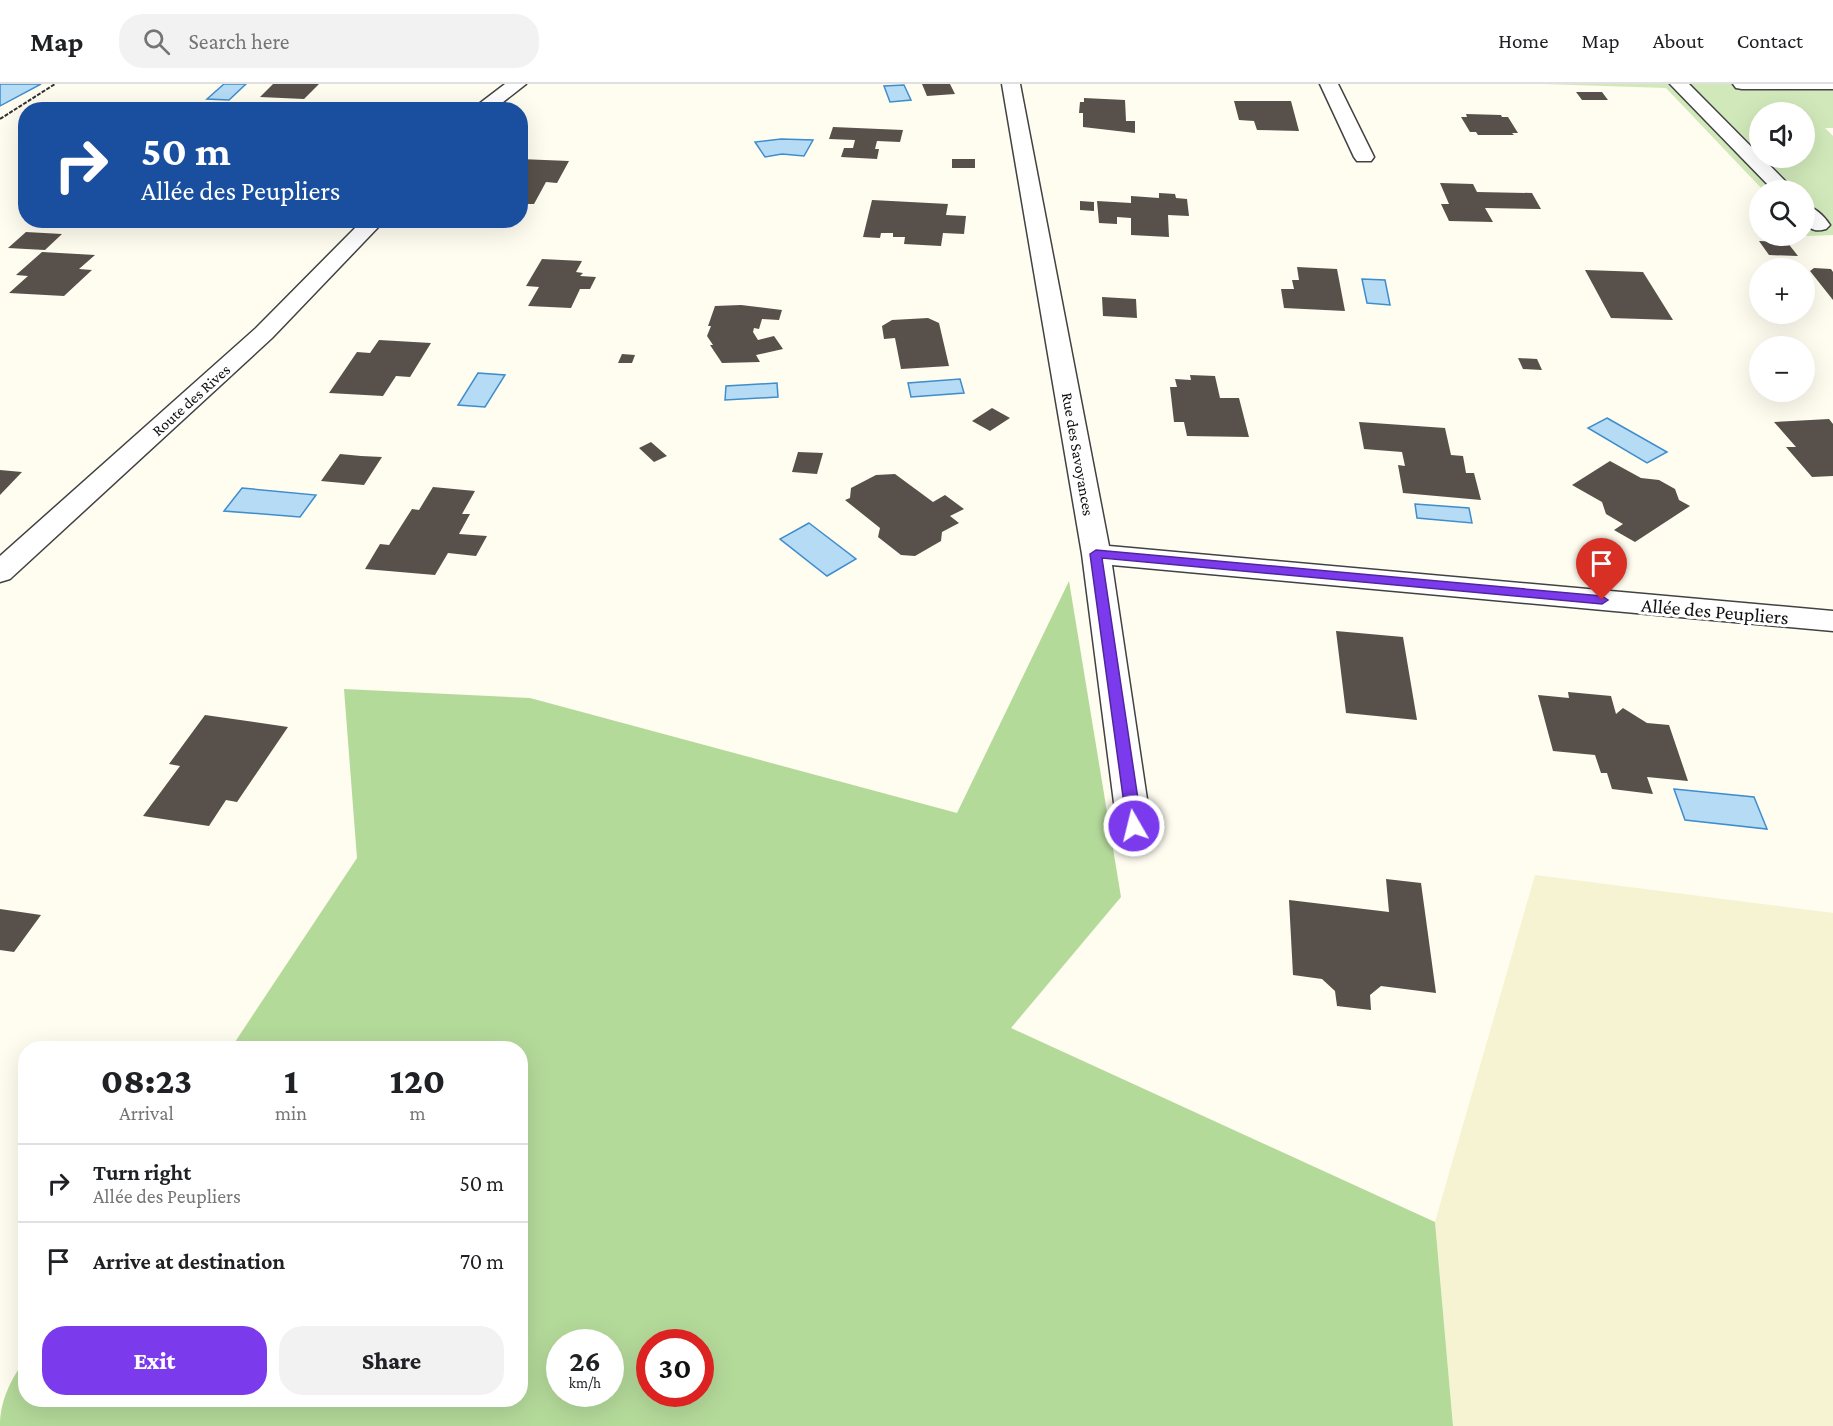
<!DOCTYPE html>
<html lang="en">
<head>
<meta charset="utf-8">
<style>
	body { margin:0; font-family:"Crimson Pro",serif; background:#f2f2f2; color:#202124; height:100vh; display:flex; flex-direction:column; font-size:22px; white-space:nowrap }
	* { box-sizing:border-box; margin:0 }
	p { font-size:20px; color:#757577 }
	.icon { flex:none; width:33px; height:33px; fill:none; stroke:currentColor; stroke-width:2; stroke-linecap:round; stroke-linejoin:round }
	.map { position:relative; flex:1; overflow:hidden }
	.drawer { position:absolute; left:18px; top:957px; width:510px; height:366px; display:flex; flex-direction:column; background:#fff; border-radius:24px; box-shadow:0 6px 24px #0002 }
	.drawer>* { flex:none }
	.banner { position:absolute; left:18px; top:18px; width:510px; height:126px; border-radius:24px; box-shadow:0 6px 24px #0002; background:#1a4fa0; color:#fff; overflow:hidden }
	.tools { position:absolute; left:1749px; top:18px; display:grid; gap:12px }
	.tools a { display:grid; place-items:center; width:66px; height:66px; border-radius:50%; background:#fff; box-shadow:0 6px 24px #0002; font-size:30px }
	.speed { position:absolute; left:546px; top:1245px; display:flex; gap:12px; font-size:30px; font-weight:700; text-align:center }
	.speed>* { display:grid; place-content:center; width:78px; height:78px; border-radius:50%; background:#fff; box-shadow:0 6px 24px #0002; line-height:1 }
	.speed small { font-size:15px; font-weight:400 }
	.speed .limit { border:9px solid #d22; background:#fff; color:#111 }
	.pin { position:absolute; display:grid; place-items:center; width:51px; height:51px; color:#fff; margin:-62px -26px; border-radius:50% 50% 50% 0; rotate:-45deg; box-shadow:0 0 6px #0007 }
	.pin .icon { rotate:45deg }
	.me { position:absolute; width:66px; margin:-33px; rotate:352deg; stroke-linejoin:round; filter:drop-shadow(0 0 4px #0008) }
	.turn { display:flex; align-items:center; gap:21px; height:126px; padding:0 24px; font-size:27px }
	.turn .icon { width:78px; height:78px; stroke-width:2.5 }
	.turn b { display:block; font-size:42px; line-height:51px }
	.eta { display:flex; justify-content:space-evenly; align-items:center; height:102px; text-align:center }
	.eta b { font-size:36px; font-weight:800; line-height:42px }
	.action { display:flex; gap:12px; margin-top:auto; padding:12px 24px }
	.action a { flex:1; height:69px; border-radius:24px; background:#7c3aed; color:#fff; font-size:24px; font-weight:800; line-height:69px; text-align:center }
	.action a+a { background:#f2f2f2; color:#202124 }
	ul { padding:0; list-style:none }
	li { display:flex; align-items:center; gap:18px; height:78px; padding:0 24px; border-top:2px solid #e0e0e0 }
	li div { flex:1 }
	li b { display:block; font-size:22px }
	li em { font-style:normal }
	header { display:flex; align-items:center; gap:36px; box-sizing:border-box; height:84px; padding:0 30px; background:#fff; border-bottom:2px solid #e0e0e0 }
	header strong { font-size:28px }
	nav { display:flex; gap:33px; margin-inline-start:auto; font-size:21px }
	.search { width:420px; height:54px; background:#f2f2f2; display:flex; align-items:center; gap:15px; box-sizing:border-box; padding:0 21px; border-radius:24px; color:#757577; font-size:22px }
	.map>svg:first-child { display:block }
	.farmland { fill:#f5f3d1 }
	.green { fill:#d1e9ba; fill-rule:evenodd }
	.forest { fill:#b4da9a; fill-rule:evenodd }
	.water { fill:#b6dbf5; stroke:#3e8dcc; stroke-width:1.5 }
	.building { fill:#57504b }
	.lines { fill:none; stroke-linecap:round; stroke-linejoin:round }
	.minor-casing { stroke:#424242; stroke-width:3 }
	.path { stroke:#313131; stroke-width:2; stroke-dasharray:4 1.5; stroke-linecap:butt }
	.minor { fill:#fff; fill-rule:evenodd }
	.route { fill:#7c3aed; stroke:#51269a; stroke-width:1.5 }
	.labels { text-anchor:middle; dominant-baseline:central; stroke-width:6; stroke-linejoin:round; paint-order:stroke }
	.far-street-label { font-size:16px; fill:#0f0f0f; stroke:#fff }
	.street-label { font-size:20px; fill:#0f0f0f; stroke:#fff }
</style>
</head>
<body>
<header>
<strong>Map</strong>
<div class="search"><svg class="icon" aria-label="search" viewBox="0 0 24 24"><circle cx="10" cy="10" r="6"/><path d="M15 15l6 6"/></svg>Search here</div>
<nav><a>Home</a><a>Map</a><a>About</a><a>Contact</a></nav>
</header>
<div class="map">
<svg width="1833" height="1342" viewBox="0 0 1833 1342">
	<rect width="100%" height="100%" fill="#fffcf0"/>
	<path class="farmland" d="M 1535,791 L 1833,829 L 1833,1342 L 1453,1342 L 1435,1138 Z"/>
	<path class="green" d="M 1544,0 L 1833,0 L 1833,44 L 1825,44 L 1833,52 L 1833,151 L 1807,152 L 1805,150 L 1804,106 L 1763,106 L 1666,4 ZM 1760,28 L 1804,28 L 1804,74 L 1760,74 Z"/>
	<path class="forest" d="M 1069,497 L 1121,813 L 1011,944 L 1435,1138 L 1453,1342 L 0,1342 C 0,1316 11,1296 25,1275 L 26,1316 L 520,1316 L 520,964 L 231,964 L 357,774 L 344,605 L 530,614 L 957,729 ZM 610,1258 L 610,1310 L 560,1310 L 560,1258 ZM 700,1258 L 700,1310 L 650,1310 L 650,1258 Z"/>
	<path class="water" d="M 0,0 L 41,0 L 0,22 Z
		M 224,0 L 246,0 L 229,16 L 207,15 Z
		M 904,1 L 911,16 L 890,18 L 884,2 Z
		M 781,55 L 813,56 L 804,72 L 782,70 L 765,73 L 755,58 Z
		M 1362,195 L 1385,196 L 1390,221 L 1367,219 Z
		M 478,289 L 505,291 L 485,323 L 458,321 Z
		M 960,295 L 964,309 L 911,313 L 908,299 Z
		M 777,299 L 778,313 L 725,316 L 726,302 Z
		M 1607,334 L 1667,368 L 1647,379 L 1588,344 Z
		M 242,404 L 316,411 L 300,433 L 224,427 Z
		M 1415,420 L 1469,424 L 1472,439 L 1417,434 Z
		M 809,439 L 856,475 L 827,492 L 780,455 Z
		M 1674,705 L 1754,713 L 1767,745 L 1685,736 Z"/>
	<path class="building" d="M 273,0 L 319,0 L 304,15 L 260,13 Z
		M 922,0 L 950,0 L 955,10 L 927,12 Z
		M 1576,8 L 1602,8 L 1608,16 L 1582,16 Z
		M 1084,14 L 1125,16 L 1126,37 L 1135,37 L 1135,49 L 1083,43 L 1083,29 L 1079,29 L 1080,18 L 1084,18 Z
		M 1234,17 L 1291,17 L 1299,47 L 1257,46 L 1254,37 L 1239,36 Z
		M 1466,30 L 1501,31 L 1502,33 L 1508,33 L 1518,49 L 1512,49 L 1514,51 L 1478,51 L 1476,48 L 1470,48 L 1461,33 L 1467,33 Z
		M 833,43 L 903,46 L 900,58 L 877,57 L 875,65 L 879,65 L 877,75 L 841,73 L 844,64 L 853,64 L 855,56 L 829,55 Z
		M 520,75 L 569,77 L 557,99 L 546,98 L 534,120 L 520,120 Z
		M 952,75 L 975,75 L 975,84 L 952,84 Z
		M 1440,99 L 1473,100 L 1477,108 L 1532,109 L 1541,125 L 1485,124 L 1493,138 L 1449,137 L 1441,120 L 1449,120 Z
		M 1159,109 L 1175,110 L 1176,114 L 1187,115 L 1189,132 L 1168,131 L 1169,153 L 1131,151 L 1131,134 L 1117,133 L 1117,140 L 1099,139 L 1097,117 L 1131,119 L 1131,112 L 1159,114 Z
		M 872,116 L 948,120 L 946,131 L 966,132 L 964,150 L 943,149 L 941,162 L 904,160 L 905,153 L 893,153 L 893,149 L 881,149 L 880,154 L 863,153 Z
		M 1080,117 L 1094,118 L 1094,127 L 1080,126 Z
		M 26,148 L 62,150 L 45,166 L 8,164 Z
		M 1759,157 L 1787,158 L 1798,172 L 1769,171 Z
		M 42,168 L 95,171 L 79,185 L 92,186 L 64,212 L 9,209 L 28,192 L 16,191 Z
		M 542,175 L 582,177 L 576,188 L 583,189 L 580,192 L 596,193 L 590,205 L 580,205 L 571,224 L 528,222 L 539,203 L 526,202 Z
		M 1297,183 L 1337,185 L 1345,227 L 1284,224 L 1281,205 L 1294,205 L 1292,196 L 1299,196 Z
		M 1814,184 L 1831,185 L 1833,188 L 1833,216 L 1810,187 Z
		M 1585,186 L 1643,188 L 1673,236 L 1611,234 Z
		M 1102,213 L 1136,215 L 1137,234 L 1103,232 Z
		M 741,221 L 782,226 L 779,236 L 762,235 L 759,245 L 754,244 L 753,248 L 758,256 L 774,252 L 783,265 L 756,271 L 760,278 L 722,279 L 710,261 L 713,261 L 707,252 L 711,242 L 708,242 L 715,222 Z
		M 928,234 L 939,239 L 949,282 L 901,285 L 895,254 L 884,255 L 882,242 L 892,236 Z
		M 379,256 L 431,259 L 410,293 L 396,292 L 383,312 L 329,309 L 357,268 L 370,269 Z
		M 622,270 L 635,271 L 632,279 L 618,279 Z
		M 1518,274 L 1537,275 L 1542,286 L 1523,285 Z
		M 1190,291 L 1215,292 L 1220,314 L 1239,314 L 1249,353 L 1187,352 L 1184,338 L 1174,338 L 1170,303 L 1177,303 L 1175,295 L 1191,296 Z
		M 992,324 L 1010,334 L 990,347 L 972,337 Z
		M 1829,335 L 1833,340 L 1833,392 L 1812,393 L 1786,363 L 1796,363 L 1774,338 Z
		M 1359,338 L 1445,344 L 1451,371 L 1463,372 L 1466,389 L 1474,389 L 1481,416 L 1403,409 L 1398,381 L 1405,382 L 1402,368 L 1364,365 Z
		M 651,358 L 667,372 L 654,378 L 639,364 Z
		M 798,368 L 823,369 L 817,390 L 792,388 Z
		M 340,370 L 361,372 L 382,373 L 364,401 L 321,397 Z
		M 1610,377 L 1641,394 L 1659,396 L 1675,405 L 1679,416 L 1690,422 L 1635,458 L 1614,446 L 1623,440 L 1606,430 L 1602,418 L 1572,401 Z
		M 0,386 L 22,388 L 0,411 Z
		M 895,390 L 933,418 L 945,411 L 964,425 L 950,432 L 959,439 L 942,448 L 941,457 L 915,472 L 901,471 L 878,453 L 880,444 L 845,416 L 850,414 L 851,404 L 876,391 Z
		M 433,403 L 475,407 L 462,430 L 470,430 L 459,450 L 487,452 L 476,472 L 448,469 L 435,491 L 365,485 L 380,460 L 389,461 L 412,425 L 419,426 Z
		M 1336,547 L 1403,553 L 1417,636 L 1346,629 Z
		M 1568,608 L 1611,612 L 1616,630 L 1623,624 L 1647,639 L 1669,641 L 1688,697 L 1647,693 L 1653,710 L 1612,705 L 1607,689 L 1601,689 L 1595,671 L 1553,667 L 1538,611 L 1569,614 Z
		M 205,631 L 288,643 L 237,718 L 226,716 L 209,742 L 143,732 L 180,682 L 169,680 Z
		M 1386,795 L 1421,799 L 1436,909 L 1381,902 L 1370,911 L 1371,926 L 1337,922 L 1335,907 L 1322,895 L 1293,891 L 1289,816 L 1389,828 Z
		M 0,825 L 41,831 L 14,868 L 0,866 Z"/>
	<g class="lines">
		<defs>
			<path id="minor" d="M 505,0 L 526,0 L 493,26 L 471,26 Z
				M 1002,0 L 1020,0 L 1109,462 L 1833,527 L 1833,547 L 1112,481 L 1151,742 L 1146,752 L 1134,756 L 1122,752 L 1117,742 L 1082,470 Z
				M 1320,0 L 1338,0 L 1374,73 L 1371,77 L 1357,77 L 1354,73 Z
				M 1670,0 L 1689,0 L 1794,106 L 1773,106 Z
				M 1733,0 L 1833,0 L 1833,5 L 1742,5 L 1736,4 Z
				M 1804,121 C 1815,123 1824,132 1830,141 L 1826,145 C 1816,148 1812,146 1804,139 Z
				M 363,136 L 385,136 L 272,254 L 10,495 L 0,498 L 0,472 L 256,244 Z"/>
		</defs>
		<use href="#minor" class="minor-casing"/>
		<path class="path" d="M 0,35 L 55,0"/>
		<use href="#minor" class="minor"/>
	</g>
	<path class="route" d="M 1096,466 L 1602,512 L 1608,516 L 1602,520 L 1102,474 L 1142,742 L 1140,746 L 1129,746 L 1127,742 L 1090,470 Z"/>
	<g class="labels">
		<g class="far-street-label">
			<text transform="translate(191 316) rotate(-42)">Route des Rives</text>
			<text transform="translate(1078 370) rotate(80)">Rue des Savoyances</text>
		</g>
		<g class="street-label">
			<text transform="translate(1715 527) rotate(5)">Allée des Peupliers</text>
		</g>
	</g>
</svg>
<div class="tools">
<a><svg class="icon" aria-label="sound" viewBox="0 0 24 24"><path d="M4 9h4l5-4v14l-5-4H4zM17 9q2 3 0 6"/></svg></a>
<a><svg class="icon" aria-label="search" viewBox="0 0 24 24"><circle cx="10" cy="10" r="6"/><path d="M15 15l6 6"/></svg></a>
<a>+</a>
<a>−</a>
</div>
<div class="speed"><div>26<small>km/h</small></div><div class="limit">30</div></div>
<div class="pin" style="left:1602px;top:516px;background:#d93025"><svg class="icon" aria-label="arrive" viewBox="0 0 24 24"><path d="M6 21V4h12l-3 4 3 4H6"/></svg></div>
<svg class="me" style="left:1134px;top:742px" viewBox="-20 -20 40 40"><circle r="17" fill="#7c3aed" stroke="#fff" stroke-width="3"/><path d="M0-11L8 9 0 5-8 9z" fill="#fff"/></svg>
<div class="banner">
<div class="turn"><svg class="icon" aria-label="right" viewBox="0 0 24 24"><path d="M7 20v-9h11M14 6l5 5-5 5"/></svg><div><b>50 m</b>Allée des Peupliers</div></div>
</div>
<section class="drawer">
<div class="eta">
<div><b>08:23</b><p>Arrival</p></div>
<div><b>1</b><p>min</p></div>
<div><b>120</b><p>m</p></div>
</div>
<ul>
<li><svg class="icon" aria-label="right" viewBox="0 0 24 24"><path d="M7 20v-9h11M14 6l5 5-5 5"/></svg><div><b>Turn right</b><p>Allée des Peupliers</p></div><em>50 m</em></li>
<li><svg class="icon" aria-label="arrive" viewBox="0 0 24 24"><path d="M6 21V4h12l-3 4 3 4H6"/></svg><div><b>Arrive at destination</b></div><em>70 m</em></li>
</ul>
<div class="action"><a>Exit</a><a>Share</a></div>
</section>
</div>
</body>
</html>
